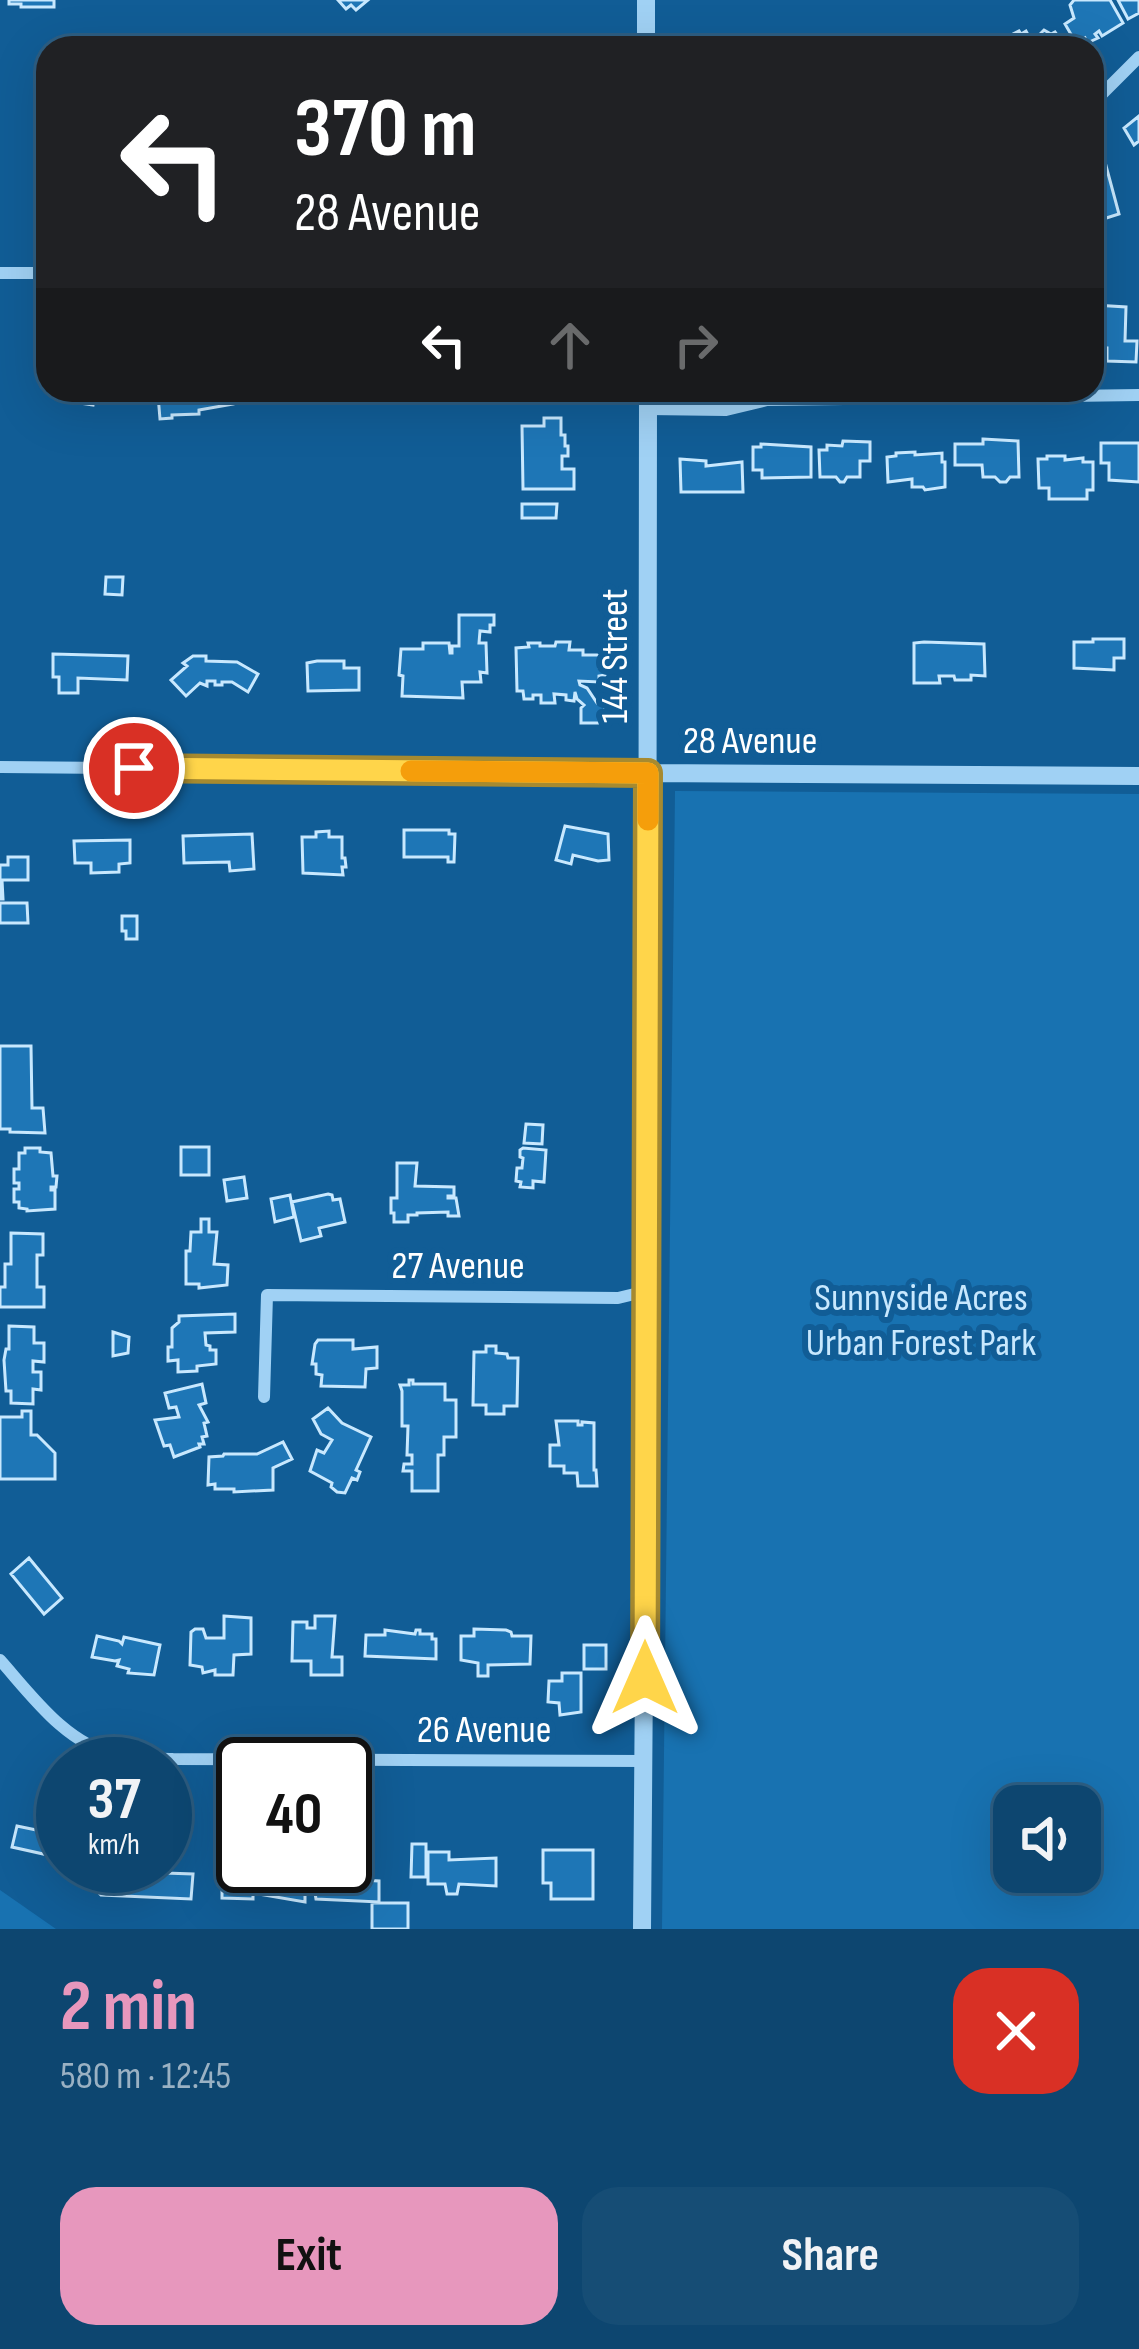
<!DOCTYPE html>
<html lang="en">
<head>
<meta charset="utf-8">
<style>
	body { margin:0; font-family:"Sofia Sans Condensed",sans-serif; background:#164d75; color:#f1f3f6; height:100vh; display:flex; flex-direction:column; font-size:45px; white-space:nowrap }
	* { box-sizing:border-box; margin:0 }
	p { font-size:39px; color:#9ab1c3 }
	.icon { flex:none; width:66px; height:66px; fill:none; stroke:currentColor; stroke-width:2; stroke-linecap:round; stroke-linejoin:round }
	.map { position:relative; height:1929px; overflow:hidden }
	.side { display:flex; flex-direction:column; background:#0d4670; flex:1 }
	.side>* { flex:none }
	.hud { position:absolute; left:36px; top:36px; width:1068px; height:366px; border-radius:36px; box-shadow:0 12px 48px #0002,0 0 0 3px #2d5e83; background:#202124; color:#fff; overflow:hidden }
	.fabs { position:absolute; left:993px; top:1785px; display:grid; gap:24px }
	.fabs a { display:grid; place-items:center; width:108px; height:108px; border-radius:24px; background:#0d4670; box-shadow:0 12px 48px #0002,0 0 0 3px #2d5e83; font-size:60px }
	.speed { position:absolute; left:36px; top:1737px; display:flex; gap:24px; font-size:60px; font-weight:700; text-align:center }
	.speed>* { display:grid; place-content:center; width:156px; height:156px; border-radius:50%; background:#0d4670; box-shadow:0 12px 48px #0002,0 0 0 3px #2d5e83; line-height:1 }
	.speed small { font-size:30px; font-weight:400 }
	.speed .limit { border:6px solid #111; border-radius:18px; background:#fff; color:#111 }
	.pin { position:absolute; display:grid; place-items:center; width:102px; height:102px; color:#fff; margin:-51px; border:6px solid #fff; border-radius:50%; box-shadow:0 3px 12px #0007 }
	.me { position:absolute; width:132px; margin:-66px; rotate:0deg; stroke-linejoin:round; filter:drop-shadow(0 0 9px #0008) }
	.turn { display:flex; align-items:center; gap:42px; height:252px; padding:0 60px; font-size:54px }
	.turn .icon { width:156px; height:156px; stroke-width:2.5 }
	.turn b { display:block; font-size:84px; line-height:102px }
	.lanes { display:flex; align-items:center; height:114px; padding:0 60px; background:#0003; justify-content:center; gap:60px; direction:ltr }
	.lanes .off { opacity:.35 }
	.round { display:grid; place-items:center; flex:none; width:126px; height:126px; border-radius:36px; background:#164d75 }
	.headline { display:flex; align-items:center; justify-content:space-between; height:204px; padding:0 60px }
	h1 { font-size:72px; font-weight:700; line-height:90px; color:#e797bd }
	.action { display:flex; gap:24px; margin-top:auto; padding:24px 60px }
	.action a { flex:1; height:138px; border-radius:36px; background:#e797bd; color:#111; font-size:48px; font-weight:700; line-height:138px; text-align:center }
	.action a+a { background:#164d75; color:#f1f3f6 }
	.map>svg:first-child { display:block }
	.green { fill:#1872b1; fill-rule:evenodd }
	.building { fill:#1e76b6; stroke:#c8e8fe; stroke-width:3 }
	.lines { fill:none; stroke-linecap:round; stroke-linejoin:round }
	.minor { stroke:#a0d1f4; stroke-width:12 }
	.tertiary { stroke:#a0d1f4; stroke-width:18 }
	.route-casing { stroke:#a68a30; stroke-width:30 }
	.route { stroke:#ffd54a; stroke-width:21 }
	.slow { stroke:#f59e0b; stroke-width:21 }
	.labels { text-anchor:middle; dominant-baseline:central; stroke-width:12; stroke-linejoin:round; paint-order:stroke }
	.street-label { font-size:39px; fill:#fff; stroke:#115d96 }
	.park-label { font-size:39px; fill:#c8e8fe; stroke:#115d96 }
</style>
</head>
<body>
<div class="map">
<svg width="1139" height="1929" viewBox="0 0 1139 1929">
	<rect width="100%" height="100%" fill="#115d96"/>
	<path class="green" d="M 675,791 L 1139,794 L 1139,1929 L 662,1929 ZM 1014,1806 L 1080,1806 L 1080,1872 L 1014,1872 Z
		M 0,1890 L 56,1929 L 0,1929 Z"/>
	<path class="building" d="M 9,0 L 54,0 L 54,7 L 21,7 L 21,4 L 9,4 Z
		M 338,0 L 368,0 L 356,10 L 351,5 L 346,9 Z
		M 1074,0 L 1110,0 L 1123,23 L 1102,36 L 1099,31 L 1095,34 L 1098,38 L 1087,43 L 1085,38 L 1076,43 L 1065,24 L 1074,18 L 1070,5 Z
		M 1118,0 L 1139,0 L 1139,13 L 1128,19 Z
		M 1044,30 L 1051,34 L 1055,32 L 1060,39 L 1065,36 L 1072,48 L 1014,48 L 1007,37 L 1019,31 L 1021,34 L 1026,31 L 1032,42 L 1036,43 L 1041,40 L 1039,35 Z
		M 694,40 L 732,41 L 732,48 L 694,48 Z
		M 1139,116 L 1139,141 L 1134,145 L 1124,128 Z
		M 1105,162 L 1119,214 L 1103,219 L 1099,206 L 1092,208 L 1092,166 Z
		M 1094,305 L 1126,307 L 1125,341 L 1137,341 L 1136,362 L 1107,361 L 1107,348 L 1092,347 Z
		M 74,390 L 115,390 L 113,401 L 94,398 L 93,405 L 73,402 Z
		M 161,390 L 234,390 L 235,397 L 232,397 L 233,404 L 199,410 L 199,414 L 172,415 L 172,418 L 160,419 L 158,395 L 161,395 Z
		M 544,418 L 561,418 L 561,435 L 565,435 L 565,446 L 568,446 L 568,456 L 562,456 L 562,469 L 574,469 L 574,489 L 523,489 L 522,426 L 544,426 Z
		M 983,439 L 1018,441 L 1019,477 L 1010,477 L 1006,482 L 1000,482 L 995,477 L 983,477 L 982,465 L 955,465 L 955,444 L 983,444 Z
		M 843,441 L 870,442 L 870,461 L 860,461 L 860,477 L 847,477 L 844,482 L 840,482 L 836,477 L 820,477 L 819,450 L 827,450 L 827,445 L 842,446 Z
		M 1101,443 L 1139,443 L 1139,482 L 1109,480 L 1109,463 L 1101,463 Z
		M 761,444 L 811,447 L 811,477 L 762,478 L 762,470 L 753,470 L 753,447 L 761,447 Z
		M 915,452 L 915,455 L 942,453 L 942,462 L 945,462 L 945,487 L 925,490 L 923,487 L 912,487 L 912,479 L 888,482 L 887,457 L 896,456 L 896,453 Z
		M 1047,456 L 1065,456 L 1065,460 L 1083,458 L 1083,462 L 1093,462 L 1093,490 L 1087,490 L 1087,499 L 1049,499 L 1049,488 L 1039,488 L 1038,459 L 1047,459 Z
		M 680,459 L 706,461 L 706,466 L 742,462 L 743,492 L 681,492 Z
		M 522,504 L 557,504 L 556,518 L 522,518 Z
		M 106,577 L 123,577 L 122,595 L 105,594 Z
		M 459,615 L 494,615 L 494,625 L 490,625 L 490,632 L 480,631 L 479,643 L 486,643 L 487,673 L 480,672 L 481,682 L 462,682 L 463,698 L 402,696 L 403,676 L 399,675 L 401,649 L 423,649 L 423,643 L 449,643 L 450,653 L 452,653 L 452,646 L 459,646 Z
		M 1093,639 L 1124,639 L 1124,658 L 1114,658 L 1114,670 L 1074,668 L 1074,642 L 1093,642 Z
		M 556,642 L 570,642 L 569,650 L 583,650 L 583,655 L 600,655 L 599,667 L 605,667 L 605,675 L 599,676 L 599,682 L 579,681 L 580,685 L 587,688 L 597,703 L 605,703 L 604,723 L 581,723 L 581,708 L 584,705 L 577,699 L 575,692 L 574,701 L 566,700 L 566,695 L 554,694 L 555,703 L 541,703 L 541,695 L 533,695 L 533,699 L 524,699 L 523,691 L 517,691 L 516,648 L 529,647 L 528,643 L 540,643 L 540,646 L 555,646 Z
		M 924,642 L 984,644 L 985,676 L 971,675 L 971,680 L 955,680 L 954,676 L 939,676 L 940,683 L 914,683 L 914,643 Z
		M 53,654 L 128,656 L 127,680 L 78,678 L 78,693 L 59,693 L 59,677 L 53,677 Z
		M 193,656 L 206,656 L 206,661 L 237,662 L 258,674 L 248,692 L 232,682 L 222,682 L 222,685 L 215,685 L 215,681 L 207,681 L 207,686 L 200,683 L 186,696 L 171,680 L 187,666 L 183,663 Z
		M 317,661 L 344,661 L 344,668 L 359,668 L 359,690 L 308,691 L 307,663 Z
		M 565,826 L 608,834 L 609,860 L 598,861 L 573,855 L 571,864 L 556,860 Z
		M 404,830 L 449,830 L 449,834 L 455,834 L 454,862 L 448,862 L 448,857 L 404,857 Z
		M 329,831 L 329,837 L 342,837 L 342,858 L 345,858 L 346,867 L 342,867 L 343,875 L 303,873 L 302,837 L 316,837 L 316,832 Z
		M 252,834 L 254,869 L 230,871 L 229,862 L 184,863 L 183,836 Z
		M 130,840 L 130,863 L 119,864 L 119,872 L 91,873 L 91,863 L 75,863 L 74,841 Z
		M 8,857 L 28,857 L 28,880 L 2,880 L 3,899 L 0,899 L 0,865 L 8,865 Z
		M 0,903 L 27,903 L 28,923 L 0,923 Z
		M 122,916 L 137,916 L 137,939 L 126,939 L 126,931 L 122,931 Z
		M 0,1046 L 31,1046 L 32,1108 L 43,1108 L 45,1133 L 10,1132 L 10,1129 L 0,1129 Z
		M 526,1124 L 543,1125 L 542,1144 L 524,1143 Z
		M 181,1147 L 209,1147 L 209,1175 L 181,1175 Z
		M 25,1148 L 40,1148 L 40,1152 L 51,1153 L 53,1176 L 57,1176 L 56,1187 L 51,1187 L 51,1190 L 55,1190 L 55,1209 L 27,1211 L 27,1209 L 19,1208 L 19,1202 L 14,1202 L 14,1189 L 19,1189 L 19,1183 L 14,1183 L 14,1169 L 19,1169 L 19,1153 L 25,1153 Z
		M 523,1148 L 546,1150 L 544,1182 L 533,1181 L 533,1188 L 520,1187 L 521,1182 L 516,1181 L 517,1168 L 522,1168 L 523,1158 L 520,1157 L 520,1150 Z
		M 397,1163 L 417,1163 L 415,1186 L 454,1187 L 454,1196 L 448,1196 L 448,1198 L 456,1198 L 459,1216 L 448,1216 L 448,1212 L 417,1213 L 417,1215 L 408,1215 L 408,1222 L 394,1222 L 394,1213 L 391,1213 L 391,1198 L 397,1198 Z
		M 244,1177 L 247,1198 L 227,1201 L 224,1180 Z
		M 328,1194 L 332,1195 L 333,1200 L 340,1199 L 345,1222 L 319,1228 L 321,1236 L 301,1241 L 292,1202 Z
		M 290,1195 L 294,1217 L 275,1222 L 271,1199 Z
		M 201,1219 L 209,1219 L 209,1232 L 217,1232 L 214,1264 L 228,1265 L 227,1285 L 199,1288 L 199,1284 L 186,1284 L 186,1251 L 190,1251 L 191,1232 L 201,1232 Z
		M 11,1233 L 43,1234 L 43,1255 L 37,1255 L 37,1287 L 44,1287 L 44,1307 L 0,1307 L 0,1287 L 5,1287 L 5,1264 L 11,1264 Z
		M 235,1314 L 235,1332 L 205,1333 L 206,1345 L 210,1346 L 210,1350 L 216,1350 L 216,1364 L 197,1366 L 197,1371 L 178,1372 L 178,1360 L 168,1361 L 168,1347 L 172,1347 L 172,1328 L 179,1322 L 179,1316 Z
		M 9,1326 L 34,1327 L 34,1343 L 44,1343 L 44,1362 L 33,1361 L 33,1372 L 41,1372 L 41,1390 L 33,1389 L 33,1404 L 11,1403 L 11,1391 L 6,1391 L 4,1360 L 6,1349 L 9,1349 Z
		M 113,1332 L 129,1337 L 128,1353 L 113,1356 Z
		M 318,1340 L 353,1340 L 353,1349 L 377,1347 L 377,1368 L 366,1369 L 365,1387 L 321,1386 L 322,1375 L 316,1374 L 316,1364 L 312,1364 L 315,1344 Z
		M 486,1346 L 496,1346 L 496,1353 L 507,1354 L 508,1358 L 518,1358 L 517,1406 L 504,1406 L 504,1414 L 486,1414 L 486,1405 L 473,1405 L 474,1352 L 486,1352 Z
		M 409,1380 L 413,1380 L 413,1384 L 445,1384 L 445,1400 L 456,1400 L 456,1437 L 444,1437 L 444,1455 L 438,1455 L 438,1491 L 412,1491 L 412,1471 L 403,1471 L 404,1464 L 412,1464 L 412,1455 L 407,1455 L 408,1426 L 402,1426 L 402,1391 L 400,1385 L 409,1385 Z
		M 202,1384 L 206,1403 L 199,1405 L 208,1422 L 204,1423 L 207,1436 L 202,1437 L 204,1444 L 199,1444 L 200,1447 L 174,1457 L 170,1445 L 164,1446 L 155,1420 L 179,1417 L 176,1407 L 169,1408 L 165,1393 Z
		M 328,1408 L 342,1423 L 371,1437 L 356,1470 L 360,1472 L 357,1480 L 352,1478 L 345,1493 L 337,1492 L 331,1487 L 332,1483 L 310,1471 L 317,1450 L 324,1453 L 332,1440 L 321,1434 L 313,1419 Z
		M 22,1411 L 31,1411 L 31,1435 L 37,1435 L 55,1453 L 55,1479 L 0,1479 L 0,1417 L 22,1417 Z
		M 556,1421 L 578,1421 L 578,1425 L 582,1425 L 582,1422 L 594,1423 L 594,1470 L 596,1470 L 597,1486 L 578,1486 L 577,1473 L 564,1473 L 564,1466 L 550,1466 L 550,1445 L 559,1445 Z
		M 283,1442 L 292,1459 L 273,1468 L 273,1490 L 234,1492 L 234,1489 L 215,1489 L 215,1484 L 208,1485 L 209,1457 L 223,1456 L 224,1454 L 257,1454 Z
		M 29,1558 L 62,1598 L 44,1614 L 11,1574 Z
		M 224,1616 L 251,1618 L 251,1654 L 234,1655 L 233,1675 L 215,1675 L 215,1670 L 203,1673 L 202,1667 L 190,1665 L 191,1632 L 195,1629 L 203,1629 L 206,1638 L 224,1638 Z
		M 315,1616 L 335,1616 L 332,1657 L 342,1657 L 342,1675 L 311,1675 L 311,1661 L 292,1661 L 293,1622 L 307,1622 L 307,1628 L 315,1628 Z
		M 474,1629 L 506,1630 L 511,1632 L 512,1636 L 531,1636 L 530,1664 L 488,1665 L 488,1676 L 478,1676 L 478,1663 L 461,1660 L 461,1636 L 474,1636 Z
		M 385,1630 L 415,1634 L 416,1630 L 420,1630 L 420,1634 L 432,1634 L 432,1639 L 436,1639 L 436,1659 L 365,1656 L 366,1635 L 385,1635 Z
		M 97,1636 L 119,1641 L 122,1644 L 124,1637 L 160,1645 L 154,1675 L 128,1673 L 129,1669 L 117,1666 L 119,1660 L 115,1661 L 92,1657 Z
		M 584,1645 L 606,1645 L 606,1669 L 584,1669 Z
		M 562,1673 L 581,1673 L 581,1712 L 560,1715 L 559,1703 L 548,1702 L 549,1681 L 562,1681 Z
		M 17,1826 L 46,1832 L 48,1828 L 58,1830 L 59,1827 L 63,1828 L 63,1862 L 51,1860 L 52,1856 L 12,1847 Z
		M 412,1844 L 426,1844 L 426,1877 L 411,1877 Z
		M 543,1850 L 593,1850 L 593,1899 L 551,1899 L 551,1883 L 543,1883 Z
		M 428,1852 L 449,1852 L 449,1860 L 496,1858 L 496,1886 L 459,1884 L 457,1894 L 447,1894 L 445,1884 L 428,1884 Z
		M 127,1866 L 165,1869 L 165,1873 L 193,1874 L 191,1899 L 101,1895 L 96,1890 L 101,1868 L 127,1869 Z
		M 281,1866 L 301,1866 L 300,1880 L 305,1880 L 305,1902 L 253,1893 L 253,1899 L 222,1898 L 222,1873 L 254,1874 L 254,1878 L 265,1878 L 265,1874 L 281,1874 Z
		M 322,1878 L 379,1881 L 379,1902 L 316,1899 L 314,1887 L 322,1885 Z
		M 372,1903 L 408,1903 L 408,1929 L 372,1929 Z"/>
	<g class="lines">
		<path class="minor" d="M 1092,104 L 1139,57
			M 0,273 L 48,273
			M 731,390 L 766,400
			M 648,409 L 726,410 L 767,400 L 1139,395
			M 0,767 L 648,773
			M 264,1397 L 267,1295 L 618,1298 L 647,1291
			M 0,1660 C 32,1696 66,1744 116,1755 C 134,1759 155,1758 173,1759 L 645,1761"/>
		<path class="tertiary" d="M 646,0 L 646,48
			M 648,773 L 1139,776
			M 642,1929 L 647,1291 L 648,390"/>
	</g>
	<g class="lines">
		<defs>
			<path id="route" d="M 134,768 L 648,773 L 645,1678"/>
		</defs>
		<use href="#route" class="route-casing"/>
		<use href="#route" class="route"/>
		<path class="slow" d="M 411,771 L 648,773 L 648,820"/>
	</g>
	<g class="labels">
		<g class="street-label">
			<text transform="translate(615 656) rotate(-90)">144 Street</text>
			<text x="750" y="741">28 Avenue</text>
			<text x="458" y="1266">27 Avenue</text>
			<text x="484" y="1730">26 Avenue</text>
		</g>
		<g class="park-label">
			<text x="921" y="1298">Sunnyside Acres<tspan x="921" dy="45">Urban Forest Park</tspan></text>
		</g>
	</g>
</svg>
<div class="fabs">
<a><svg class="icon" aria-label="sound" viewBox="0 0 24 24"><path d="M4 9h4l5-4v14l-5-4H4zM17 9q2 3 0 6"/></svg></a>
</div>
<div class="speed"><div>37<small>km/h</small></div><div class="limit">40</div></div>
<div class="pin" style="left:134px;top:768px;background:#d93025"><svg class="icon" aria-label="arrive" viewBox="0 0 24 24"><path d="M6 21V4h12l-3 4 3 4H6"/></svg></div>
<svg class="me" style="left:645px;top:1678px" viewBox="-20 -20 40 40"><path d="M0-17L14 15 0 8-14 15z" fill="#ffd54a" stroke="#fff" stroke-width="4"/></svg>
<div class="hud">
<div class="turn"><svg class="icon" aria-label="left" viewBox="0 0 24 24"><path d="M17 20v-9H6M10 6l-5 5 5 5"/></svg><div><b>370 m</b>28 Avenue</div></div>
<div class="lanes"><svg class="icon" aria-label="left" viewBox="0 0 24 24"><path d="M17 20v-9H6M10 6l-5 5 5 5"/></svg><svg class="icon off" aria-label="ahead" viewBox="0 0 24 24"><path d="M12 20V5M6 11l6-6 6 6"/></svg><svg class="icon off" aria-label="right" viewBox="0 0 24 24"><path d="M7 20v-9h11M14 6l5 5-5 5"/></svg></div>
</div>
</div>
<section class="side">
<div class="headline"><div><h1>2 min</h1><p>580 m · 12:45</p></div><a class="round" style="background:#d93025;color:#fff"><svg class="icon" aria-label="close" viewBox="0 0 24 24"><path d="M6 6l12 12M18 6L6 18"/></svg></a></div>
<div class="action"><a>Exit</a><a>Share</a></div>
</section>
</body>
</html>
